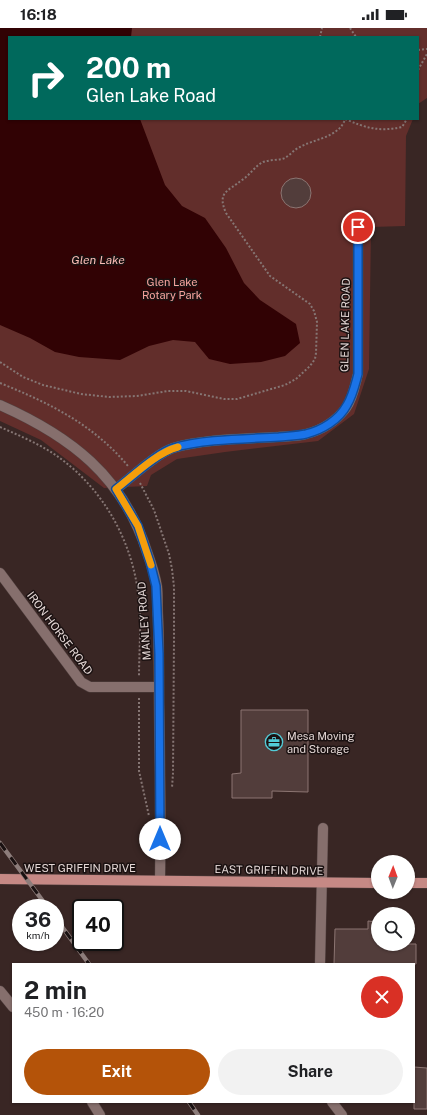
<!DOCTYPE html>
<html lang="en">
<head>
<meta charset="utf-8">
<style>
	body { margin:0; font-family:"Public Sans",sans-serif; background:#f2f2f2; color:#202124; height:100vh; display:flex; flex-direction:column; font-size:15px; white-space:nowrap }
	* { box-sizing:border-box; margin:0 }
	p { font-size:13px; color:#757577 }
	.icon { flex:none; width:22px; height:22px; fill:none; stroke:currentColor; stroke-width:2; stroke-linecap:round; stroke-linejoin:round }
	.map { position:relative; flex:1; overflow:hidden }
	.panel { position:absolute; left:12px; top:935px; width:403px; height:140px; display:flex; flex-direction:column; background:#fff; border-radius:0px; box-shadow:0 1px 3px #0004 }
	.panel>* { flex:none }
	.banner { position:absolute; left:8px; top:8px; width:411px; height:84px; border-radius:0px; box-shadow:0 1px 3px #0004; background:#00695c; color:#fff; overflow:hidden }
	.needle { width:26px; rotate:1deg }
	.fabs { position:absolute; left:371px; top:827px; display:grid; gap:8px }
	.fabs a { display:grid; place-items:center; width:44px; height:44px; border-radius:50%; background:#fff; box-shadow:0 1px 3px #0004; font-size:20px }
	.speed { position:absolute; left:12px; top:871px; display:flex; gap:8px; font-size:20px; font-weight:700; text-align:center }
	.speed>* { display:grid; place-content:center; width:52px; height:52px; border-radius:50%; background:#fff; box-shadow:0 1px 3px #0004; line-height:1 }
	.speed small { font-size:10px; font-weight:400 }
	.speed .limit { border:2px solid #111; border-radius:6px; background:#fff; color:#111 }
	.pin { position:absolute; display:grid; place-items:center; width:34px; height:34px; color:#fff; margin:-17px; border:2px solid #fff; border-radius:50%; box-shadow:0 1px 4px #0007 }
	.me { position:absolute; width:44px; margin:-22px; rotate:0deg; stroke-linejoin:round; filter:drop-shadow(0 0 3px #0008) }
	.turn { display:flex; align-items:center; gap:14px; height:84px; padding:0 12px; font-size:18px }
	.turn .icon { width:52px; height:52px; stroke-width:2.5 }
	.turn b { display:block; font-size:28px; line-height:34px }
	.round { display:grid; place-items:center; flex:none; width:42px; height:42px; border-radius:21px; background:#f2f2f2 }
	.overview { display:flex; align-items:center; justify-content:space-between; height:68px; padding:0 12px }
	h1 { font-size:24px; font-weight:700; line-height:30px }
	.cta { display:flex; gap:8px; margin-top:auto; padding:8px 12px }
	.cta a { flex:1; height:46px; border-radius:24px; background:#b45309; color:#fff; font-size:16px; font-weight:700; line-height:46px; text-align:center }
	.cta a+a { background:#f2f2f2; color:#202124 }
	.status { display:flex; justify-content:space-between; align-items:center; height:28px; padding:0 20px; background:#fff; direction:ltr }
	.status svg { height:11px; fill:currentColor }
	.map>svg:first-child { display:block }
	.green { fill:#622e2b }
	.water { fill:#310204 }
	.building { fill:#523d3b; stroke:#8c7572 }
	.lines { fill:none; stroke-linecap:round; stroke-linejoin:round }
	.minor-casing { stroke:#524241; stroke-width:11 }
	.major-casing { stroke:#524241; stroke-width:11 }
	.path { stroke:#867674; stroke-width:2; stroke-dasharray:2 2; stroke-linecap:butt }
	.minor { stroke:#866f6d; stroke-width:10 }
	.major { stroke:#c68985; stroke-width:10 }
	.rail-casing { stroke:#8d7d7b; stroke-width:4.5 }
	.rail { stroke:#1a1111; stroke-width:3; stroke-dasharray:9; stroke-linecap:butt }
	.route-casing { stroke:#114b97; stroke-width:10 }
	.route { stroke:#1a73e8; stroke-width:7 }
	.slow { stroke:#f59e0b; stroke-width:7 }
	.labels { text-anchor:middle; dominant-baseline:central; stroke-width:3; stroke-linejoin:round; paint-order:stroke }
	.park-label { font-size:11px; fill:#f8a59f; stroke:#1a1111 }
	.street-label { font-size:11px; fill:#e4d7d5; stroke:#1a1111 }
	.poi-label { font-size:11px; fill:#e4d7d5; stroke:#1a1111; text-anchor:start }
	.water-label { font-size:12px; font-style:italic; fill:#fabbb5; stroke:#1a1111 }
</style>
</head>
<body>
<div class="status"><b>16:18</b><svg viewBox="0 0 49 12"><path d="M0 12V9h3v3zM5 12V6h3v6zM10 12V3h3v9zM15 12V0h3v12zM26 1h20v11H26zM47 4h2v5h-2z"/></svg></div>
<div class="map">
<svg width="427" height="1087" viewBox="0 0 427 1087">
	<rect width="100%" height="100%" fill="#392624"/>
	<path class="green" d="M 0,0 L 427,0 L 427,70 L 418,76 L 418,9 L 9,9 L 9,91 L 413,91 L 406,108 L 405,198 L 371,199 L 369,341 L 354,386 L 318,413 L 225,424 L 177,431 L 151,447 L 147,458 L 104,460 L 41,412 L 0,393 Z"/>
	<path class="water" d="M 0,0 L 132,0 L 131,9 L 9,9 L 9,91 L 140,91 L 165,157 L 182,178 L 205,190 L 226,220 L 244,255 L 260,272 L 296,296 L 300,315 L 285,328 L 261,334 L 230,336 L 209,331 L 195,314 L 173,312 L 149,318 L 120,332 L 79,329 L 55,324 L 30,310 L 0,297 Z"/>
	<path class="building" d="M281 165a15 15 0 1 1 30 0a15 15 0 1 1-30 0Z
		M 241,682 L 308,682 L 308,764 L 272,763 L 272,770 L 232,770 L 232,746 L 241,745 Z
		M 368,893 L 378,894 L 378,916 L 416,916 L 416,936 L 334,936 L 335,901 L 368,901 Z
		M 414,1039 L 427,1040 L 427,1081 L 414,1081 Z"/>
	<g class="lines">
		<defs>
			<path id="minor" d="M 0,377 C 70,408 123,448 147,524 C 151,535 155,547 157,559 C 158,568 157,579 158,589 C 159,617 159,645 159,674 C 160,733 161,793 160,852
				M 116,461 C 131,450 157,425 173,420 C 204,411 244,411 276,409 C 285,408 297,409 306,406 C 322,402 336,393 346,380 C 353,370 355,357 358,346 L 358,199
				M 0,545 L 81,654 L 90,659 L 159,659
				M 320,936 L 323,800
				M 0,963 L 13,979
				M 92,1074 L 100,1087
				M 332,1074 L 342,1087"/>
			<path id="major" d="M 0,851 L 378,855
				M 408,855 L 427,855"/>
		</defs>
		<use href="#minor" class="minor-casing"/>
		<use href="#major" class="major-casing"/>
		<path class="path" d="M 350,0 L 356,9
			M 320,9 L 322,0
			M 418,22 L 427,21
			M 418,42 L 427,26
			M 345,91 C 366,100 379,104 402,99 L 407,91
			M 0,334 L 23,349 L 43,357 L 81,366 L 109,369 L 137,368 L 168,363 L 186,363 L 224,371 L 237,371 L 285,357 L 296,351 L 310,338 L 315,331 L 316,325 L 317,294 L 314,283 L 310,276 L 270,248 L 226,185 C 217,164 227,164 242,152 C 250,147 255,138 263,134 C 269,132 276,132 282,131 C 289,129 293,122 300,119 C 314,111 340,109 345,91
			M 0,355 C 49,375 93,396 128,438
			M 0,399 C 16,406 32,413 46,421 C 97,451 131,507 138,565 C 142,592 139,621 139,649
			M 140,455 L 154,482 L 169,526 L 172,541 L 174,559 L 174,611 L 173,745 L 172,760
			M 139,670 L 139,743 L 149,788"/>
		<use href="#minor" class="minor"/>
		<use href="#major" class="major"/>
		<defs>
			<path id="rail" d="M 0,815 L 48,880
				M 55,889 L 89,936
				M 189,1074 L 198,1087"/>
		</defs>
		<use href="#rail" class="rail-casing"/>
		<use href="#rail" class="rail"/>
	</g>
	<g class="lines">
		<defs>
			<path id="route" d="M 160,811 L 159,626 L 156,558 L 150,534 L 138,498 L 116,461 C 131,450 157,425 173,420 C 204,411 246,411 279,409 C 287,408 297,408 306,406 C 322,402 339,392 347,377 C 353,367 355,357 358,346 L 358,199"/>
		</defs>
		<use href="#route" class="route-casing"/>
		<use href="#route" class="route"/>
		<path class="slow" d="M 151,537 L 138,498 L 116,461 C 134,447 156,425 178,419"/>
	</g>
	<defs>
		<symbol id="office-ring" viewBox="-11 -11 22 22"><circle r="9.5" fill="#1a1111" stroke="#52cbd7" stroke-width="1.5"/><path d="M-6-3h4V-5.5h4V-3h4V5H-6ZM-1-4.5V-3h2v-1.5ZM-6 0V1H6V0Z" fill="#52cbd7"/></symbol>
	</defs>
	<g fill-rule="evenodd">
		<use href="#office-ring" x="264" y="704" width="20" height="20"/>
	</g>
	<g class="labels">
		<g class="park-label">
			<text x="172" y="254">Glen Lake<tspan x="172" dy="13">Rotary Park</tspan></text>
		</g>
		<g class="street-label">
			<text transform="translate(345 297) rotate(-89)">GLEN LAKE ROAD</text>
			<text transform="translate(144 593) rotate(-94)">MANLEY ROAD</text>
			<text transform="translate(60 605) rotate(53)">IRON HORSE ROAD</text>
			<text x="80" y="840">WEST GRIFFIN DRIVE</text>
			<text transform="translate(269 842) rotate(1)">EAST GRIFFIN DRIVE</text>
		</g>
		<g class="poi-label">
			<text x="287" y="708">Mesa Moving<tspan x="287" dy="13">and Storage</tspan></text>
		</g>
		<g class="water-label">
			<text x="98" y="232">Glen Lake</text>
		</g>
	</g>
</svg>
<div class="fabs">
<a><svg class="needle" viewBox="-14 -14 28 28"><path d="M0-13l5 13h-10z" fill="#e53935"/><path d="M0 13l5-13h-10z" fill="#757577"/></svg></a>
<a><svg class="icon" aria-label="search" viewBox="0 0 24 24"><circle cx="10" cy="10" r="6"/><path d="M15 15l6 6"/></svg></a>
</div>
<div class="speed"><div>36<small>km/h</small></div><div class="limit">40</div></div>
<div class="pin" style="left:358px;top:199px;background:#d93025"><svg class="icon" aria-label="arrive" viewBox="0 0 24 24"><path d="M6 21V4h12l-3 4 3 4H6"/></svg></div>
<svg class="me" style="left:160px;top:811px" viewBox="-20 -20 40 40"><circle r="19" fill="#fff"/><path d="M0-13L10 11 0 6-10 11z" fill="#1a73e8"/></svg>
<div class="banner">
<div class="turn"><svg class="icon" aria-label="right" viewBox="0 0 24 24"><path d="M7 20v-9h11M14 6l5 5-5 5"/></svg><div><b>200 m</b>Glen Lake Road</div></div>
</div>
<section class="panel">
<div class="overview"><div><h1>2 min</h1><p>450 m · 16:20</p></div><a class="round" style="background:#d93025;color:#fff"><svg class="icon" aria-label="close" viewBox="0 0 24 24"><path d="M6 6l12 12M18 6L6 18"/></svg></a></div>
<div class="cta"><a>Exit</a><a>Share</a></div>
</section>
</div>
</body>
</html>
